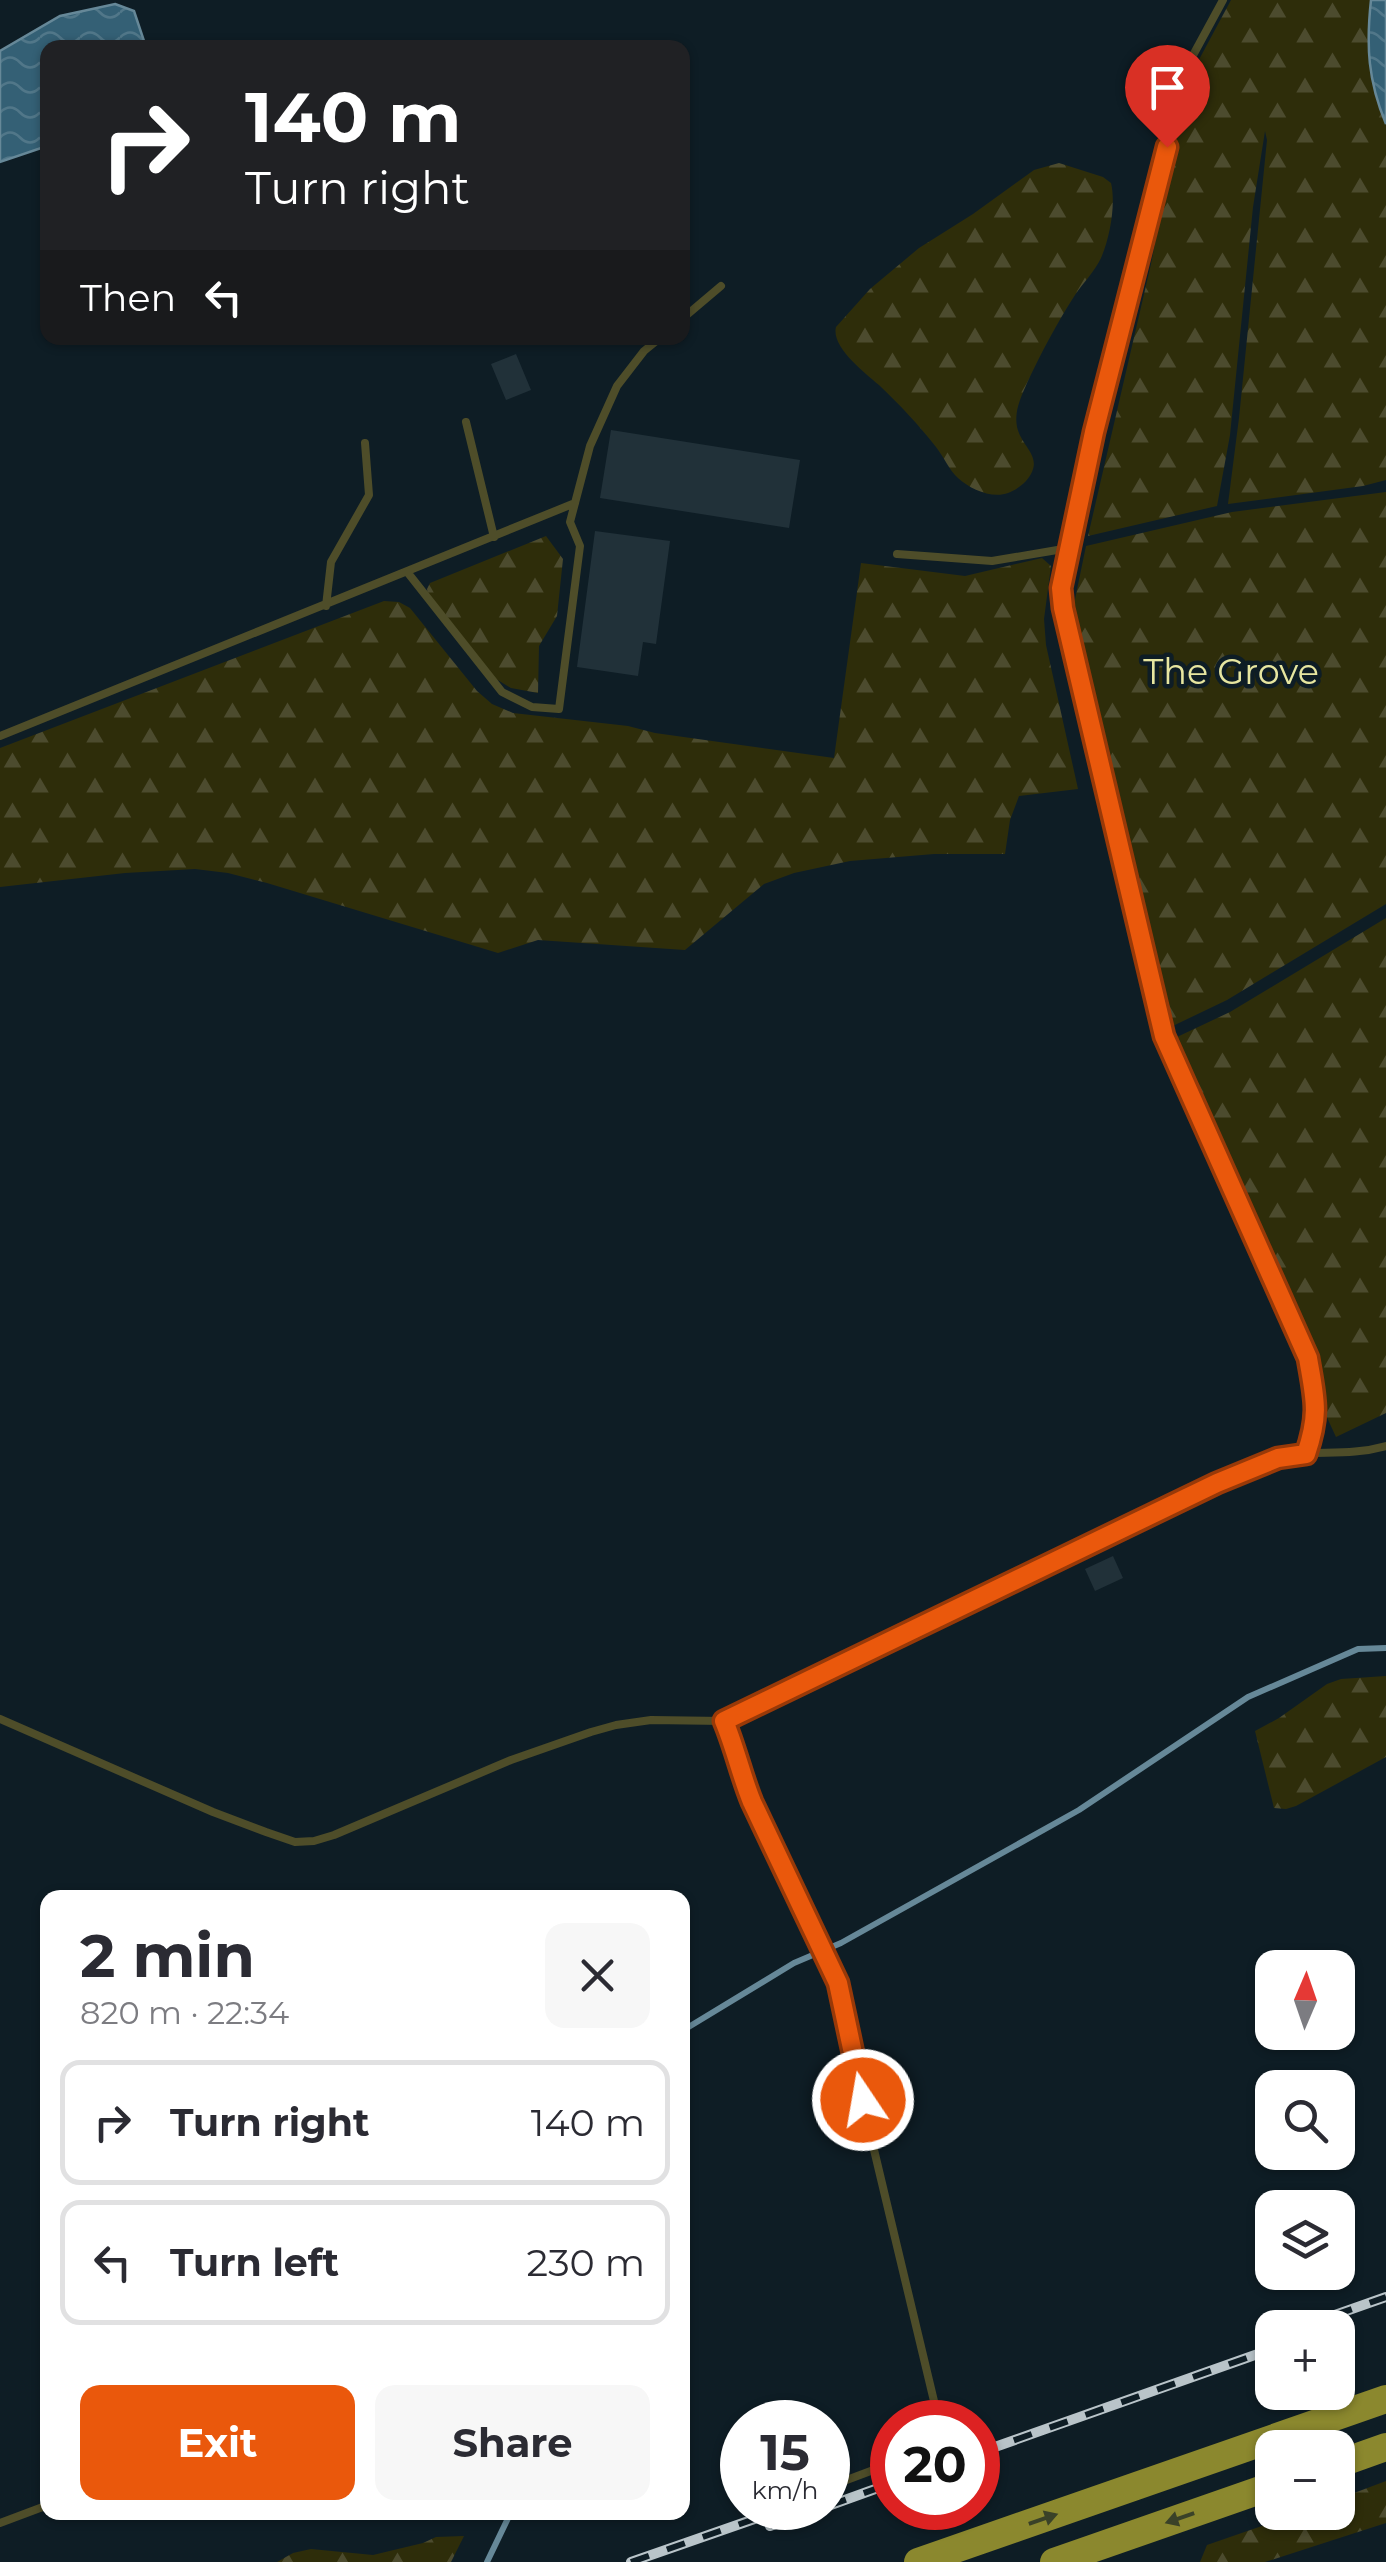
<!DOCTYPE html>
<html lang="en">
<head>
<meta charset="utf-8">
<style>
	body { margin:0; font-family:Montserrat,sans-serif; background:#f7f7f7; color:#2b2b33; height:100vh; display:flex; flex-direction:column; font-size:38px; white-space:nowrap }
	* { box-sizing:border-box; margin:0 }
	p { font-size:32px; color:#7c7c81 }
	.icon { flex:none; width:55px; height:55px; fill:none; stroke:currentColor; stroke-width:2; stroke-linecap:round; stroke-linejoin:round }
	.map { position:relative; flex:1; overflow:hidden }
	.details { position:absolute; left:40px; top:1890px; width:650px; height:630px; display:flex; flex-direction:column; background:#fff; border-radius:20px; box-shadow:0 2px 8px #0004 }
	.details>* { flex:none }
	.banner { position:absolute; left:40px; top:40px; width:650px; height:305px; border-radius:20px; box-shadow:0 2px 8px #0004; background:#202124; color:#fff; overflow:hidden }
	.needle { width:65px; rotate:2deg }
	.fabs { position:absolute; left:1255px; top:1950px; display:grid; gap:20px }
	.fabs a { display:grid; place-items:center; width:100px; height:100px; border-radius:20px; background:#fff; box-shadow:0 2px 8px #0004; font-size:50px }
	.speed { position:absolute; left:720px; top:2400px; display:flex; gap:20px; font-size:50px; font-weight:700; text-align:center }
	.speed>* { display:grid; place-content:center; width:130px; height:130px; border-radius:50%; background:#fff; box-shadow:0 2px 8px #0004; line-height:1 }
	.speed small { font-size:25px; font-weight:400 }
	.speed .limit { border:15px solid #d22; background:#fff; color:#111 }
	.pin { position:absolute; display:grid; place-items:center; width:85px; height:85px; color:#fff; margin:-102px -42px; border-radius:50% 50% 50% 0; rotate:-45deg; box-shadow:0 0 10px #0007 }
	.pin .icon { rotate:45deg }
	.me { position:absolute; width:110px; margin:-55px; rotate:348deg; stroke-linejoin:round; filter:drop-shadow(0 0 8px #0008) }
	.turn { display:flex; align-items:center; gap:35px; height:210px; padding:0 40px; font-size:45px }
	.turn .icon { width:130px; height:130px; stroke-width:2.5 }
	.turn b { display:block; font-size:70px; line-height:85px }
	.then { display:flex; align-items:center; height:95px; padding:0 40px; background:#0003; gap:20px; font-size:38px }
	.round { display:grid; place-items:center; flex:none; width:105px; height:105px; border-radius:20px; background:#f7f7f7 }
	.overview { display:flex; align-items:center; justify-content:space-between; height:170px; padding:0 40px }
	h1 { font-size:60px; font-weight:700; line-height:75px }
	.primary-button { display:flex; gap:20px; margin-top:auto; padding:20px 40px }
	.primary-button a { flex:1; height:115px; border-radius:20px; background:#ea580c; color:#fff; font-size:40px; font-weight:700; line-height:115px; text-align:center }
	.primary-button a+a { background:#f7f7f7; color:#2b2b33 }
	ul { padding:0; list-style:none }
	li { display:flex; align-items:center; gap:30px; height:125px; margin:0 20px 15px; padding:0 20px; border:5px solid #e1e1e2; border-radius:20px }
	li div { flex:1 }
	li b { display:block; font-size:38px }
	li em { font-style:normal }
	.map>svg:first-child { display:block }
	.forest { fill:url(#forest-firs) }
	.water { fill:url(#water-waves); stroke:#668898; stroke-width:2.5 }
	.lines { fill:none; stroke-linecap:round; stroke-linejoin:round }
	.stream { stroke:#668898; stroke-width:6 }
	.building { fill:#213139 }
	.service { stroke:#4e4d29; stroke-width:8 }
	.trunk { stroke:#8b882e; stroke-width:28 }
	.rail-casing { stroke:#b9c4c9; stroke-width:10 }
	.rail { stroke:#0e1d25; stroke-width:6; stroke-dasharray:19; stroke-linecap:butt }
	.oneway { fill:#3a4228 }
	.route-casing { stroke:#983908; stroke-width:25 }
	.route { stroke:#ea580c; stroke-width:18 }
	.labels { text-anchor:middle; dominant-baseline:central; stroke-width:9; stroke-linejoin:round; paint-order:stroke }
	.park-label { font-size:35px; fill:#e7e6a0; stroke:#0e1d25 }
</style>
</head>
<body>
<div class="map">
<svg width="1386" height="2562" viewBox="0 0 1386 2562">
	<defs>
		<pattern id="forest-firs" width="22" height="20" patternUnits="userSpaceOnUse" patternTransform="scale(2.5)"><rect width="22" height="20" fill="#2e2d0a"/><path d="M5 1l3.5 6h-7zM16 11l3.5 6h-7z" fill="#4c4b2e"/></pattern>
		<pattern id="water-waves" width="16" height="10" patternUnits="userSpaceOnUse" patternTransform="scale(2.5)"><rect width="16" height="10" fill="#346075"/><path d="M0 5q4-4 8 0t8 0" fill="none" stroke="#517789"/></pattern>
	</defs>
	<rect width="100%" height="100%" fill="#0e1d25"/>
	<path class="forest" d="M 1231,0 L 1371,0 C 1366,46 1368,81 1386,124 L 1386,480 L 1363,486 L 1228,504 L 1239,418 L 1267,140 L 1265,131 L 1253,207 L 1230,435 L 1217,506 L 1088,536 L 1151,264 L 1187,82 Z
		M 1059,163 L 1103,177 L 1111,183 C 1116,204 1110,237 1101,258 C 1095,271 1083,283 1075,295 C 1057,323 1041,353 1027,383 C 1021,397 1014,411 1017,427 C 1022,449 1046,457 1026,481 C 1021,486 1014,491 1008,493 C 992,499 970,489 958,478 C 949,470 944,457 936,447 C 918,424 900,405 879,385 C 864,372 831,347 836,327 L 870,289 L 919,248 L 973,214 L 1034,170 Z
		M 1386,492 L 1386,904 L 1227,1000 L 1156,1034 L 1066,643 L 1086,546 L 1232,512 Z
		M 546,536 L 563,559 L 557,616 L 539,646 L 538,693 L 511,688 L 496,679 L 428,595 L 427,589 L 430,583 Z
		M 1042,558 L 1051,566 L 1044,619 L 1046,645 L 1078,789 L 1019,796 L 1010,820 L 1005,854 L 934,854 L 850,861 L 794,873 L 764,884 L 685,950 L 538,940 L 498,953 L 267,883 L 228,873 L 195,869 L 125,873 L 0,887 L 0,748 L 384,601 L 399,602 L 410,608 L 477,691 L 492,704 L 513,713 L 628,726 L 655,733 L 834,758 L 861,563 L 965,576 Z
		M 1386,918 L 1386,1413 L 1336,1437 L 1245,1239 L 1160,1045 L 1230,1012 Z
		M 1386,1676 L 1386,1757 L 1296,1806 L 1286,1809 L 1274,1808 L 1255,1731 L 1279,1718 L 1327,1684 L 1341,1679 Z
		M 1386,2481 L 1386,2523 L 1265,2562 L 1200,2562 L 1207,2545 L 1299,2513 L 1338,2512 L 1338,2499 Z
		M 464,2536 L 451,2562 L 277,2562 L 293,2553 L 311,2549 L 373,2555 L 423,2543 L 436,2537 Z"/>
	<path class="water" d="M 1371,0 L 1386,0 L 1386,124 C 1368,81 1366,46 1371,0 Z
		M 115,4 L 134,11 L 146,47 L 48,48 L 47,146 L 0,162 L 0,51 L 60,16 Z"/>
	<g class="lines">
		<path class="stream" d="M 682,2031 L 794,1963 L 841,1943 L 1079,1810 L 1248,1697 L 1358,1649 L 1386,1648
			M 487,2562 L 511,2512"/>
	</g>
	<path class="building" d="M 516,354 L 531,390 L 506,400 L 491,364 Z
		M 611,430 L 800,460 L 789,528 L 600,498 Z
		M 595,531 L 670,541 L 656,644 L 643,642 L 638,676 L 577,667 Z
		M 1113,1556 L 1123,1578 L 1095,1591 L 1085,1569 Z"/>
	<g class="lines">
		<path class="service" d="M 1223,0 L 1185,70 L 1094,432 L 1061,588 L 1063,608 L 1164,1036 L 1308,1358 C 1315,1399 1320,1413 1306,1453
			M 682,319 L 721,286
			M 466,422 L 494,537
			M 897,554 L 992,561 L 1069,548
			M 408,573 L 502,692 L 532,707 L 559,709 L 580,546 L 570,522 L 590,446 L 617,386 L 644,351 L 660,338
			M 326,606 L 331,562 L 369,495 L 365,443
			M 0,736 L 575,503
			M 0,1719 L 213,1812 L 266,1832 L 295,1842 L 314,1841 L 334,1835 L 511,1760 L 591,1732 L 616,1725 L 651,1720 L 724,1721 L 1217,1483 C 1246,1471 1276,1456 1307,1453 C 1336,1452 1357,1454 1386,1446
			M 724,1721 L 752,1802 L 838,1983 L 870,2133 L 939,2422
			M 828,2487 L 892,2463
			M 0,2523 L 48,2505"/>
		<path class="trunk" d="M 1338,2464 L 1386,2447
			M 918,2562 L 1386,2399
			M 1054,2562 L 1272,2486"/>
		<defs>
			<path id="rail" d="M 1298,2328 L 1386,2297
				M 978,2453 L 1272,2349
				M 828,2506 L 892,2483
				M 770,2526 L 822,2508
				M 631,2562 L 786,2508"/>
		</defs>
		<use href="#rail" class="rail-casing"/>
		<use href="#rail" class="rail"/>
	</g>
	<defs><path id="oneway-solid" d="M-6-.8H1V-3.2L6.5 0L1 3.2V.8H-6Z" transform="scale(2.5)"/></defs>
	<g class="oneway">
		<use href="#oneway-solid" transform="translate(1180 2518) rotate(161)"/>
		<use href="#oneway-solid" transform="translate(1043 2519) rotate(-19)"/>
	</g>
	<g class="lines">
		<defs>
			<path id="route" d="M 863,2100 L 838,1983 L 752,1802 C 741,1775 735,1747 724,1721 L 1217,1483 L 1278,1458 L 1306,1454 C 1320,1413 1315,1399 1308,1358 L 1164,1036 L 1063,608 L 1061,588 L 1094,432 L 1167,147"/>
		</defs>
		<use href="#route" class="route-casing"/>
		<use href="#route" class="route"/>
	</g>
	<g class="labels">
		<g class="park-label">
			<text x="1231" y="671">The Grove</text>
		</g>
	</g>
</svg>
<div class="fabs">
<a><svg class="needle" viewBox="-14 -14 28 28"><path d="M0-13l5 13h-10z" fill="#e53935"/><path d="M0 13l5-13h-10z" fill="#7c7c81"/></svg></a>
<a><svg class="icon" aria-label="search" viewBox="0 0 24 24"><circle cx="10" cy="10" r="6"/><path d="M15 15l6 6"/></svg></a>
<a><svg class="icon" aria-label="layers" viewBox="0 0 24 24"><path d="M12 4l9 5-9 5-9-5zM3 14l9 5 9-5"/></svg></a>
<a>+</a>
<a>−</a>
</div>
<div class="speed"><div>15<small>km/h</small></div><div class="limit">20</div></div>
<div class="pin" style="left:1167px;top:147px;background:#d93025"><svg class="icon" aria-label="arrive" viewBox="0 0 24 24"><path d="M6 21V4h12l-3 4 3 4H6"/></svg></div>
<svg class="me" style="left:863px;top:2100px" viewBox="-20 -20 40 40"><circle r="17" fill="#ea580c" stroke="#fff" stroke-width="3"/><path d="M0-11L8 9 0 5-8 9z" fill="#fff"/></svg>
<div class="banner">
<div class="turn"><svg class="icon" aria-label="right" viewBox="0 0 24 24"><path d="M7 20v-9h11M14 6l5 5-5 5"/></svg><div><b>140 m</b>Turn right</div></div>
<div class="then">Then<svg class="icon" aria-label="left" viewBox="0 0 24 24"><path d="M17 20v-9H6M10 6l-5 5 5 5"/></svg></div>
</div>
<section class="details">
<div class="overview"><div><h1>2 min</h1><p>820 m · 22:34</p></div><a class="round"><svg class="icon" aria-label="close" viewBox="0 0 24 24"><path d="M6 6l12 12M18 6L6 18"/></svg></a></div>
<ul>
<li><svg class="icon" aria-label="right" viewBox="0 0 24 24"><path d="M7 20v-9h11M14 6l5 5-5 5"/></svg><div><b>Turn right</b></div><em>140 m</em></li>
<li><svg class="icon" aria-label="left" viewBox="0 0 24 24"><path d="M17 20v-9H6M10 6l-5 5 5 5"/></svg><div><b>Turn left</b></div><em>230 m</em></li>
</ul>
<div class="primary-button"><a>Exit</a><a>Share</a></div>
</section>
</div>
</body>
</html>
